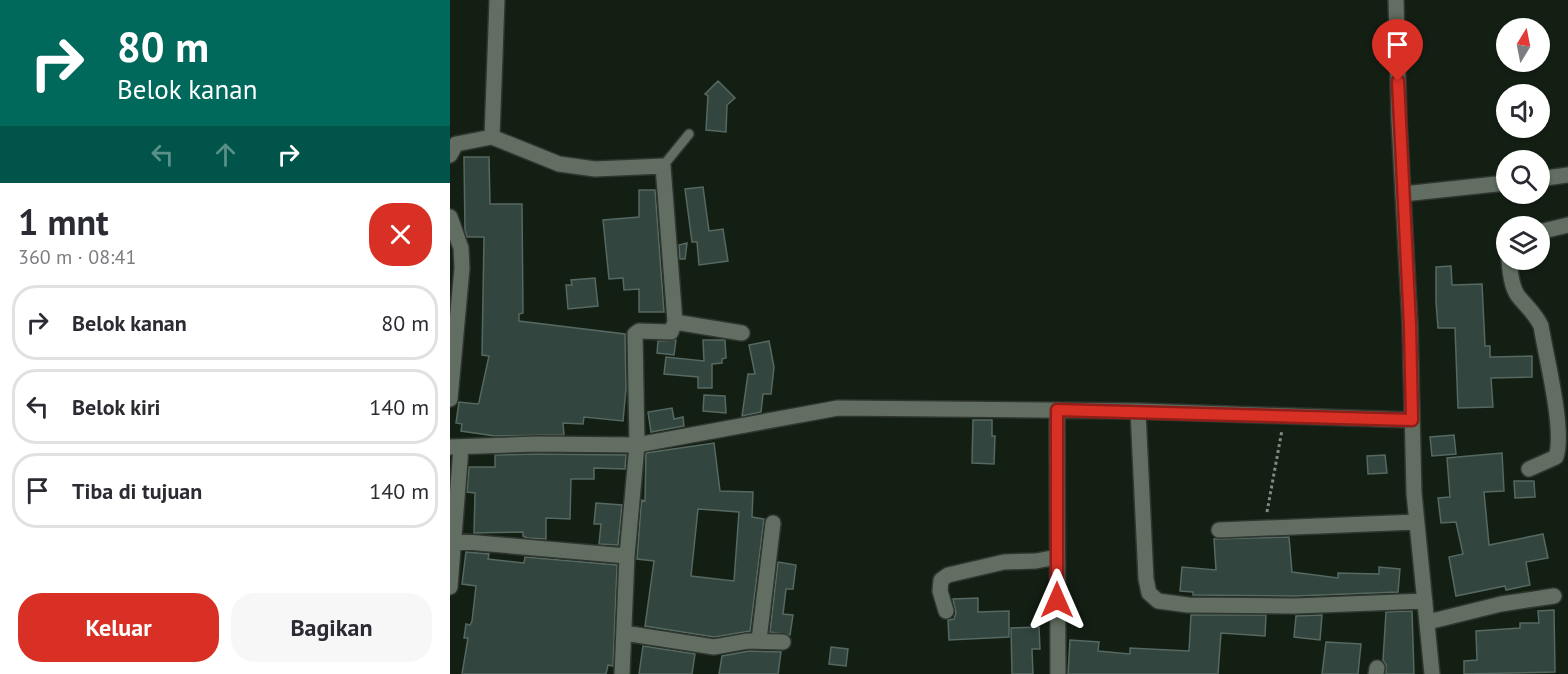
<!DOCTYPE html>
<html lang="id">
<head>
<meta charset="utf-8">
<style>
	body { margin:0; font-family:"PT Sans",sans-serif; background:#f7f7f7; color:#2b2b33; height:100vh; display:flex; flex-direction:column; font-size:22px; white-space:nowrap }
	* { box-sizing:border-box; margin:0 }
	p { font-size:20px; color:#7c7c81 }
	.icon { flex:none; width:33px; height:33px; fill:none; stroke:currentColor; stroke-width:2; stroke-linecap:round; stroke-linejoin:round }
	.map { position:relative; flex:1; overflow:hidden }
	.drawer { display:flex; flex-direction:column; background:#fff; width:450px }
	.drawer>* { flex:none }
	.top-card { background:#00695c; color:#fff; overflow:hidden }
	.needle { width:39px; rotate:10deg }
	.fabs { position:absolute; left:1046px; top:18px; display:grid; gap:12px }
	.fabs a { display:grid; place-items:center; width:54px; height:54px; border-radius:50%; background:#fff; box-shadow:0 2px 4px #0004; font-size:30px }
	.pin { position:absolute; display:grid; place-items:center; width:51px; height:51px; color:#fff; margin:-62px -26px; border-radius:50% 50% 50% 0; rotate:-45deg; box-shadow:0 0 6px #0007 }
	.pin .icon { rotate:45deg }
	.me { position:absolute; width:66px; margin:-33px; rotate:0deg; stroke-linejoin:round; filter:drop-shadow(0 0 4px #0008) }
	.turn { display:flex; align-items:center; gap:21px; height:126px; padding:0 18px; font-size:27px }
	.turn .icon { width:78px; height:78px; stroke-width:2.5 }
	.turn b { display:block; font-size:42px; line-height:51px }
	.lanes { display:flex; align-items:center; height:57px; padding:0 18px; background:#0003; justify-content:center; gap:30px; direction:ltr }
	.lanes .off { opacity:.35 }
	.round { display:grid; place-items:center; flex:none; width:63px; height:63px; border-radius:24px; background:#f7f7f7 }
	.headline { display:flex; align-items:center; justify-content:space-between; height:102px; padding:0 18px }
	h1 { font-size:36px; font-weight:800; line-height:45px }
	.button { display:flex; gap:12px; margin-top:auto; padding:12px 18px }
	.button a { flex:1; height:69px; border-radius:24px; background:#d93025; color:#fff; font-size:24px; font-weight:800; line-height:69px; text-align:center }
	.button a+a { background:#f7f7f7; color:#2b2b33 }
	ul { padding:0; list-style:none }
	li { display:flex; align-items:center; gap:18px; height:75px; margin:0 12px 9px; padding:0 6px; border:3px solid #e1e1e2; border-radius:24px }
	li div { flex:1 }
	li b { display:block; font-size:22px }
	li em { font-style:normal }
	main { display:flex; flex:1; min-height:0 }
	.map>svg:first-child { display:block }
	.building { fill:#33453f; stroke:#556861; stroke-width:1.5; fill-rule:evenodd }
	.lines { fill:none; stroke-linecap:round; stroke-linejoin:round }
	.lane-casing { stroke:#2f352f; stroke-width:12 }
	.street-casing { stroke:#2f352f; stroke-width:18 }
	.path { stroke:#828b82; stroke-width:3; stroke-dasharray:3 3; stroke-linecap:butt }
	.lane { stroke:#616e61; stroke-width:9 }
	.street { stroke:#616e61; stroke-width:15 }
	.route-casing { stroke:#8d1f18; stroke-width:15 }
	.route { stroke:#d93025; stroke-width:10 }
</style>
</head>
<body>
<main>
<section class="drawer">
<div class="top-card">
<div class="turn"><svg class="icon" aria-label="right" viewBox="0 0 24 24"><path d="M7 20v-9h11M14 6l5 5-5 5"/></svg><div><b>80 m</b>Belok kanan</div></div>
<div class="lanes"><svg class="icon off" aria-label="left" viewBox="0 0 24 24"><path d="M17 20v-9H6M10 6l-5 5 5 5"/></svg><svg class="icon off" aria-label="ahead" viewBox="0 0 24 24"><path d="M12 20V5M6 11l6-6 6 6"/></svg><svg class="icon" aria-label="right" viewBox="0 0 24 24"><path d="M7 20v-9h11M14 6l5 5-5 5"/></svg></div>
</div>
<div class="headline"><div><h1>1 mnt</h1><p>360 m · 08:41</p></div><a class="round" style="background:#d93025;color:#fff"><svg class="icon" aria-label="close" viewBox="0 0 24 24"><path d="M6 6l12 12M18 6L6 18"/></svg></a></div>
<ul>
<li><svg class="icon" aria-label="right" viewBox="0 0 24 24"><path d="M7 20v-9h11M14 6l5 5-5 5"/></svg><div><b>Belok kanan</b></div><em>80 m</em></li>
<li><svg class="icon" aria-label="left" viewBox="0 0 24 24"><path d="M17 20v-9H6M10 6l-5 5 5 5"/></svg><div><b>Belok kiri</b></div><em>140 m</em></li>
<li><svg class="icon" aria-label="arrive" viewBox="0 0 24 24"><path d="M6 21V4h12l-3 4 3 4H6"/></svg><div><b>Tiba di tujuan</b></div><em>140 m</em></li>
</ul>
<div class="button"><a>Keluar</a><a>Bagikan</a></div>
</section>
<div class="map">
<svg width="1118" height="674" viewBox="0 0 1118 674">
	<rect width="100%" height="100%" fill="#141f14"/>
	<path class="building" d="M 268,81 L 285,98 L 277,105 L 276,132 L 256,130 L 258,96 L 255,94 Z
		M 14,157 L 39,157 L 40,204 L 72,204 L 73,313 L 69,314 L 69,321 L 175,334 L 176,389 L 173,421 L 134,417 L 133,424 L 113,423 L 114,435 L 45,436 L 11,431 L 12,424 L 6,423 L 9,402 L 28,404 L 29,402 L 39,356 L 32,355 L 34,237 L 17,237 L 15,230 Z
		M 253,187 L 259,231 L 273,229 L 278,261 L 249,265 L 247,242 L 242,242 L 235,189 Z
		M 189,190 L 205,190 L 214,312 L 189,312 L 189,289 L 174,290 L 173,278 L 159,279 L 153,220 L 189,217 Z
		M 237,243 L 235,259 L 230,259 L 229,245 Z
		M 1001,266 L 1002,285 L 1032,284 L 1035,346 L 1040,346 L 1040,357 L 1082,356 L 1082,377 L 1041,378 L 1043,407 L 1008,408 L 1005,328 L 988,328 L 986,302 L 986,267 Z
		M 145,278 L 148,306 L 118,309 L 116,285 L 122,285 L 121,280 Z
		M 226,340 L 224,355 L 207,353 L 208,341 Z
		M 253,340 L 275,340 L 276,358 L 272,359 L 272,363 L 262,364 L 262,388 L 248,388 L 248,377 L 214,374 L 216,357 L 254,361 Z
		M 319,341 L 324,367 L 321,394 L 313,394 L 311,412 L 292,416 L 298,374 L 305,374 L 299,345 Z
		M 254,395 L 275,396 L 276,413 L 253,411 Z
		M 222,408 L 224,419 L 233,417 L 234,426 L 201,432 L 198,412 Z
		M 523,420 L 542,420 L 542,436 L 545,436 L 544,464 L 522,463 Z
		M 1004,435 L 1006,454 L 982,456 L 980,437 Z
		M 264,443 L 270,491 L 303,492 L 302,517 L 314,519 L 300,631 L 264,637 L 195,626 L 204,561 L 187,559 L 191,506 L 192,500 L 195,501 L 196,453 ZM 248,509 L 289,512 L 284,581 L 241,576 Z
		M 1052,453 L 1054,491 L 1034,492 L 1039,545 L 1093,534 L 1098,558 L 1076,562 L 1080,585 L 1056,590 L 1055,586 L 1006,596 L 999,557 L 1013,554 L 1006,522 L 991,523 L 988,498 L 1000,497 L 997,458 Z
		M 87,454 L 176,455 L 175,469 L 144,468 L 144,479 L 121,479 L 120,519 L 96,518 L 96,539 L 77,538 L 73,536 L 73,532 L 24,533 L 25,493 L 17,492 L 19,467 L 45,467 L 45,455 Z
		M 935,455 L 937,473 L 918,474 L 917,456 Z
		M 1064,481 L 1084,481 L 1085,497 L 1065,498 Z
		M 146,503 L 172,505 L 168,545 L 149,544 L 151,524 L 144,524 Z
		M 839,537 L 842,572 L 888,578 L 888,573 L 929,574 L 929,567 L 950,569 L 948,592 L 845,596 L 743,595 L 743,592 L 730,591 L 732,567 L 766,570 L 764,539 Z
		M 16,552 L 39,554 L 38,559 L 74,563 L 75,557 L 167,565 L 163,666 L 158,665 L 156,674 L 12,674 L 18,638 L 14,638 L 16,624 L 20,625 L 22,621 L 26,586 L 12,584 Z
		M 328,562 L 346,565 L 343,589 L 336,589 L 333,614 L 343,615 L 340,635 L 320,632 Z
		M 528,598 L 528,612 L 559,611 L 559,637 L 499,640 L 498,620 L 504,619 L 506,613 L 503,599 Z
		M 1104,610 L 1105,672 L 1014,674 L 1014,661 L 1027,660 L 1026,631 L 1070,628 L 1070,623 L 1089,623 L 1088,611 Z
		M 962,611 L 964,674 L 936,674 L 936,665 L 933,660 L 936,612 Z
		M 741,615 L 816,615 L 815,636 L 771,633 L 768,674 L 618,674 L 620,640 L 649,642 L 648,651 L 680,654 L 680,648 L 739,651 Z
		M 872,615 L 870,640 L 844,637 L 846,616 Z
		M 589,627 L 590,649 L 582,649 L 583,674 L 562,674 L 561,628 Z
		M 876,642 L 911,644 L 908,674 L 872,674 Z
		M 193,646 L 245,654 L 242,674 L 189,674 Z
		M 381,647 L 398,649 L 396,666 L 379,664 Z
		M 299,651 L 331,652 L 328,674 L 269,674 L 272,656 Z"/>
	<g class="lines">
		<defs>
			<path id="lane" d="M 213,166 L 239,134"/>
			<path id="street" d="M 946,0 L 949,121 L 960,325 L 964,493 L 982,674
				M 42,137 L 47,0
				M 0,155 L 6,144 L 42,137 L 109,164 L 145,169 L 213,166 L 225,322 L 221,332 L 189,331 L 185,334 L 187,445 L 177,556 L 172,674
				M 1089,179 L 1118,175
				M 953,194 L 1056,183
				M 0,217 L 11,248 L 12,268 L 0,399
				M 1089,232 L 1118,225
				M 1059,260 C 1060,271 1061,286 1068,296 C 1077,307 1085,313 1091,326 C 1096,357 1115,430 1106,457 L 1079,469
				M 225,322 L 292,333
				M 607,410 L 608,674
				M 688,411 L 696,579 L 699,593 L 708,601 L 738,605 L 845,606 L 975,601
				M 0,447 L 87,444 L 187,445 L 388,408 L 688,411 L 961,420
				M 769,530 L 966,522
				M 5,541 L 177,556
				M 0,587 L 11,448
				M 496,611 L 490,591 L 491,580 L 498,575 L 554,562 L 586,561 L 607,557
				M 978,622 L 1051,604 L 1104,596
				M 174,633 L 264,647 L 298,641 L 333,642
				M 309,640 L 323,523
				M 926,674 L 927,668"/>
		</defs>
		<use href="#lane" class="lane-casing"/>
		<use href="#street" class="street-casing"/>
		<path class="path" d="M 817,512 L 832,430"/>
		<use href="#lane" class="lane"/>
		<use href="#street" class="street"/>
	</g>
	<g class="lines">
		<defs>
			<path id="route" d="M 607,600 L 607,410 L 962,420 L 960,325 L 948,81"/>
		</defs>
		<use href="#route" class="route-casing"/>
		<use href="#route" class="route"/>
	</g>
</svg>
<div class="fabs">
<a><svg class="needle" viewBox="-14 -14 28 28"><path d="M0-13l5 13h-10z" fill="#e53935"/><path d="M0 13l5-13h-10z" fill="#7c7c81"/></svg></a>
<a><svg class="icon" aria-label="sound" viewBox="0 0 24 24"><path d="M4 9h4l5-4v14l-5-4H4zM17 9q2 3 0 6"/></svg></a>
<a><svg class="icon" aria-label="search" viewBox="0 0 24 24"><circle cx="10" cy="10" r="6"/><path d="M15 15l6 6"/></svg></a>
<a><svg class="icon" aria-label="layers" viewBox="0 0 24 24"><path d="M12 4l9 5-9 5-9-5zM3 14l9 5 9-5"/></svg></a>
</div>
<div class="pin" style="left:948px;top:81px;background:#d93025"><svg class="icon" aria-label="arrive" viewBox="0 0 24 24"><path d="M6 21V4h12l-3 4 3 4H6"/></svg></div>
<svg class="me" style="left:607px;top:600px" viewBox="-20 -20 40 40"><path d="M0-17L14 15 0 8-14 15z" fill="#d93025" stroke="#fff" stroke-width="4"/></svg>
</div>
</main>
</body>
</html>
